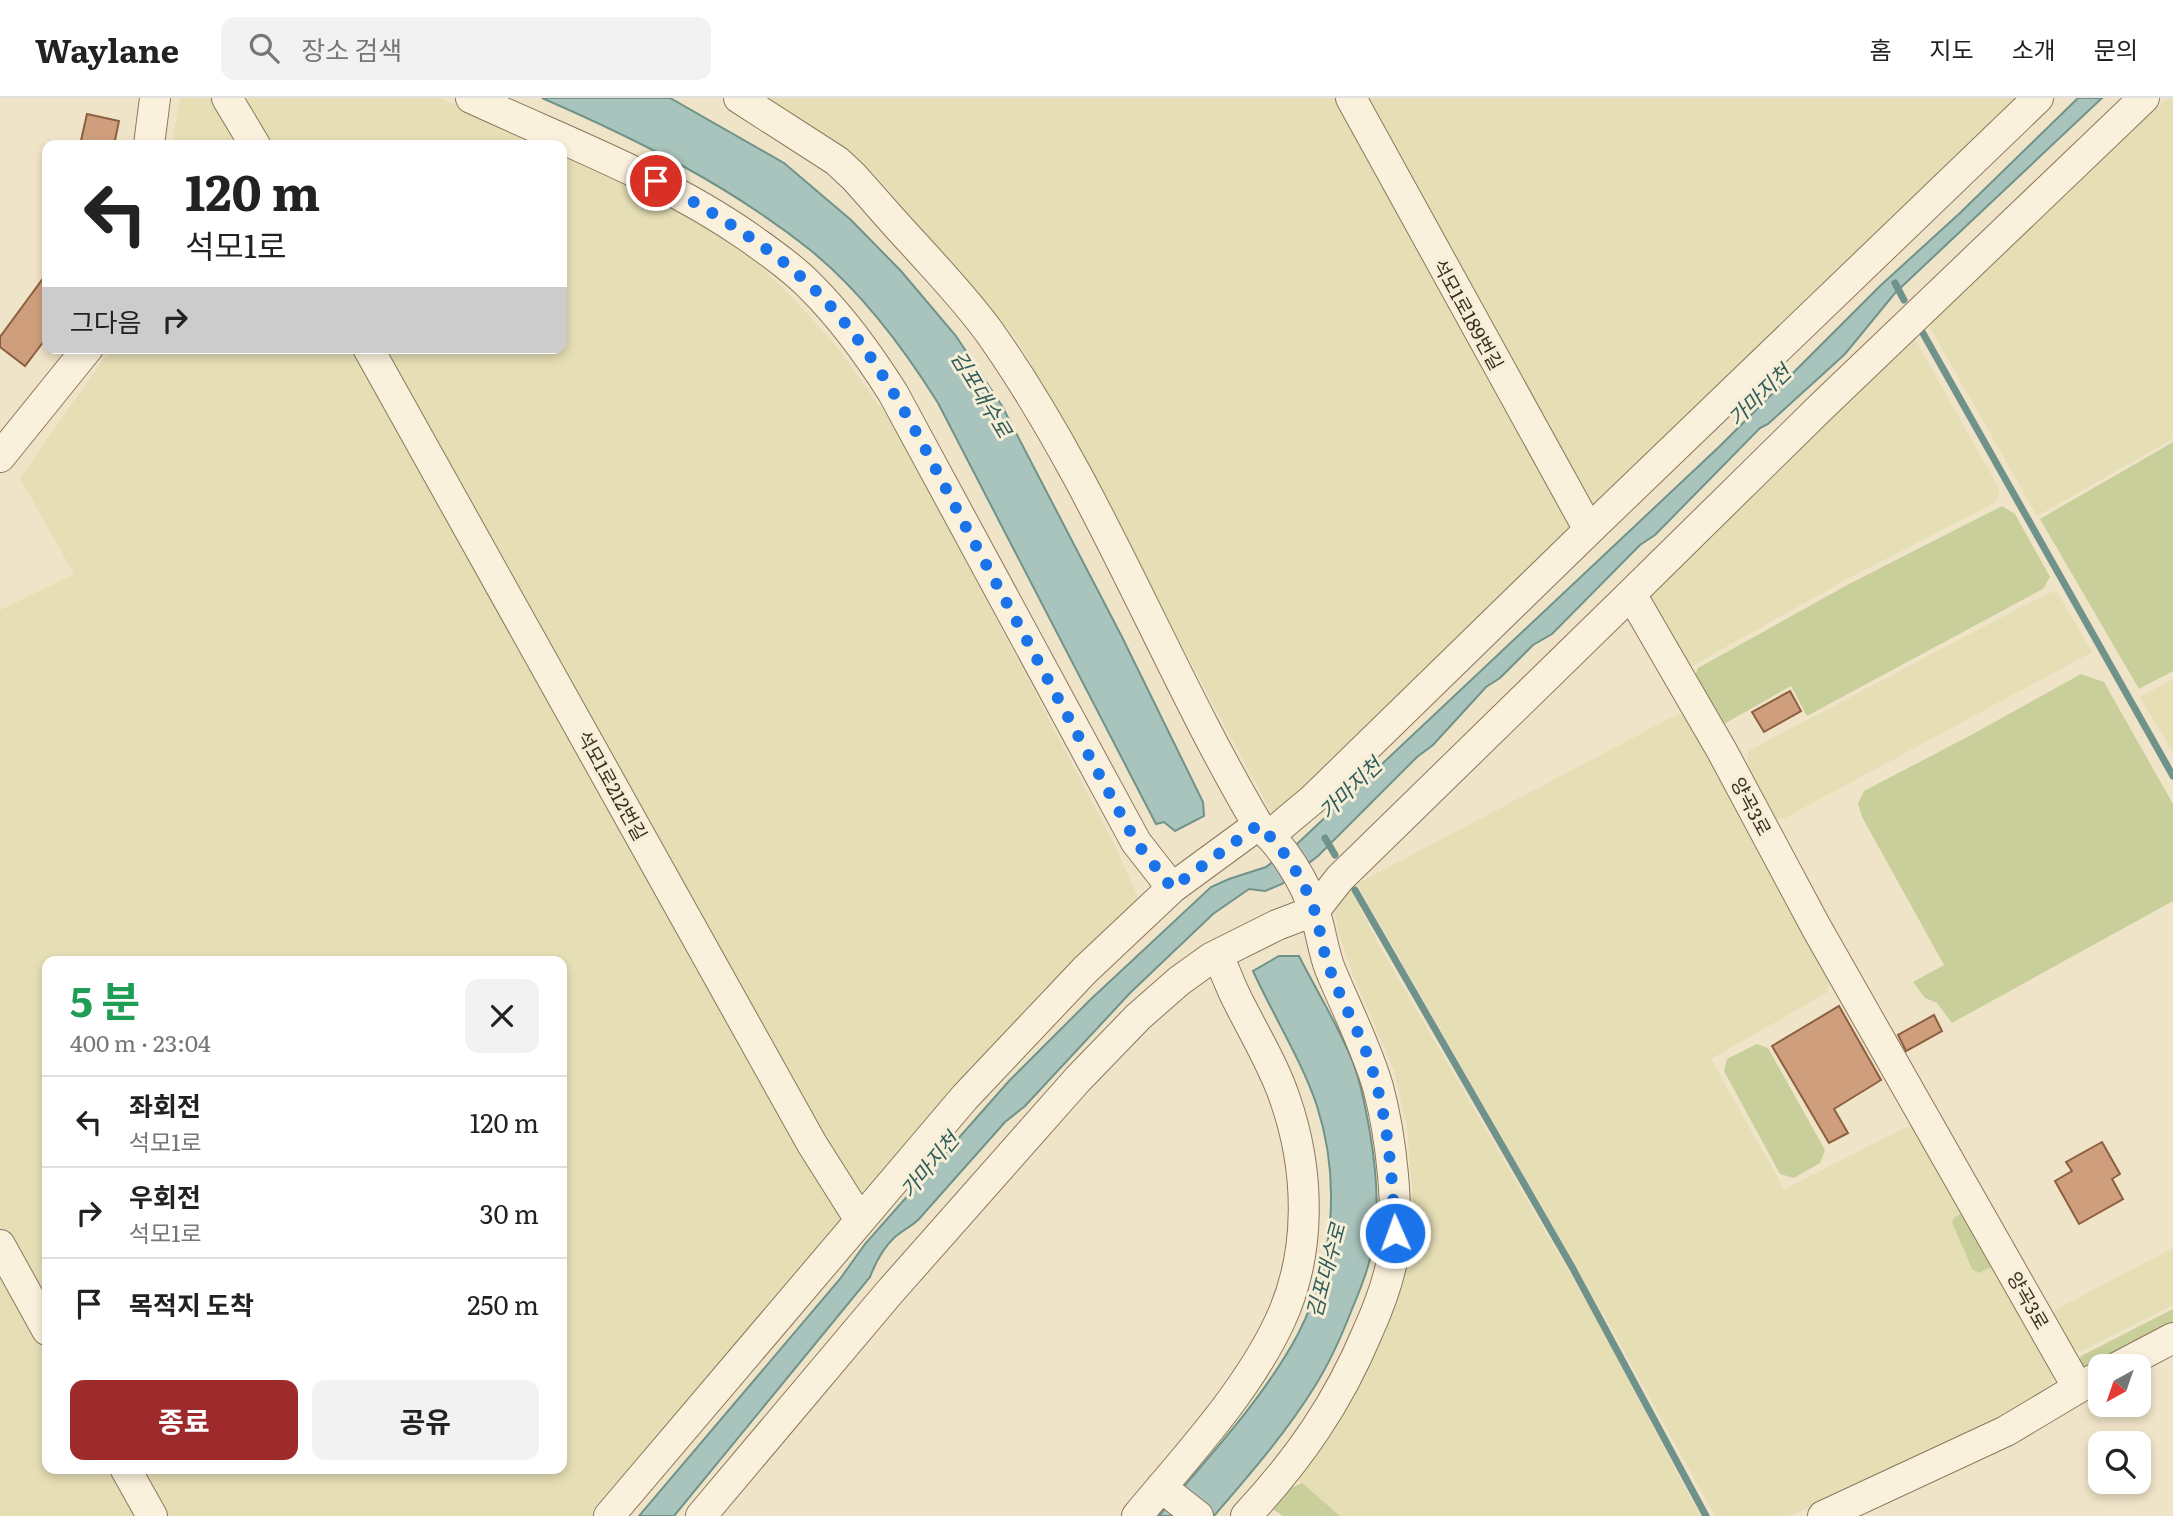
<!DOCTYPE html>
<html lang="ko">
<head>
<meta charset="utf-8">
<style>
	body { margin:0; font-family:Literata,"Noto Sans KR",serif; background:#f2f2f2; color:#222; height:100vh; display:flex; flex-direction:column; font-size:26px; white-space:nowrap }
	* { box-sizing:border-box; margin:0 }
	p { font-size:23px; color:#767676 }
	.icon { flex:none; width:38px; height:38px; fill:none; stroke:currentColor; stroke-width:2; stroke-linecap:round; stroke-linejoin:round }
	.map { position:relative; flex:1; overflow:hidden }
	.drawer { position:absolute; left:42px; top:858px; width:525px; height:518px; display:flex; flex-direction:column; background:#fff; border-radius:14px; box-shadow:0 4px 10px #0003 }
	.drawer>* { flex:none }
	.banner { position:absolute; left:42px; top:42px; width:525px; height:214px; border-radius:14px; box-shadow:0 4px 10px #0003; background:#fff; color:#222; overflow:hidden }
	.needle { width:46px; rotate:220deg }
	.tools { position:absolute; left:2088px; top:1256px; display:grid; gap:14px }
	.tools a { display:grid; place-items:center; width:63px; height:63px; border-radius:14px; background:#fff; box-shadow:0 4px 10px #0003; font-size:35px }
	.pin { position:absolute; display:grid; place-items:center; width:60px; height:60px; color:#fff; margin:-30px; border:4px solid #fff; border-radius:50%; box-shadow:0 2px 7px #0007 }
	.me { position:absolute; width:77px; margin:-38px; rotate:358deg; stroke-linejoin:round; filter:drop-shadow(0 0 5px #0008) }
	.turn { display:flex; align-items:center; gap:24px; height:147px; padding:0 28px; font-size:32px }
	.turn .icon { width:91px; height:91px; stroke-width:2.5 }
	.turn b { display:block; font-size:49px; line-height:60px }
	.then { display:flex; align-items:center; height:66px; padding:0 28px; background:#0003; gap:14px; font-size:26px }
	.round { display:grid; place-items:center; flex:none; width:74px; height:74px; border-radius:14px; background:#f2f2f2 }
	.head { display:flex; align-items:center; justify-content:space-between; height:119px; padding:0 28px }
	h1 { font-size:42px; font-weight:700; line-height:52px; color:#1e9e55 }
	.cta { display:flex; gap:14px; margin-top:auto; padding:14px 28px }
	.cta a { flex:1; height:80px; border-radius:14px; background:#9e2a2b; color:#fff; font-size:28px; font-weight:700; line-height:80px; text-align:center }
	.cta a+a { background:#f2f2f2; color:#222 }
	ul { padding:0; list-style:none }
	li { display:flex; align-items:center; gap:21px; height:91px; padding:0 28px; border-top:2px solid #e0e0e0 }
	li div { flex:1 }
	li b { display:block; font-size:26px }
	li em { font-style:normal }
	header { display:flex; align-items:center; gap:42px; box-sizing:border-box; height:98px; padding:0 35px; background:#fff; border-bottom:2px solid #e0e0e0 }
	header strong { font-size:33px }
	nav { display:flex; gap:38px; margin-inline-start:auto; font-size:24px }
	.search { width:490px; height:63px; background:#f2f2f2; display:flex; align-items:center; gap:18px; box-sizing:border-box; padding:0 24px; border-radius:14px; color:#767676; font-size:26px }
	.map>svg:first-child { display:block }
	.farmland { fill:#e6deb5; fill-rule:evenodd }
	.green { fill:#c9cf9b }
	.water { fill:#a9c4bc; stroke:#6f938a; stroke-width:2 }
	.lines { fill:none; stroke-linecap:round; stroke-linejoin:round }
	.stream { stroke:#6f938a; stroke-width:7 }
	.building { fill:#cf9f7d; stroke:#8d5f41; stroke-width:2 }
	.minor-casing { stroke:#8d765c; stroke-width:32 }
	.minor { stroke:#faf1dc; stroke-width:30 }
	.route { stroke:#1a73e8; stroke-width:12; stroke-dasharray:0 21.6 }
	.labels { text-anchor:middle; dominant-baseline:central; stroke-width:6; stroke-linejoin:round; paint-order:stroke }
	.street-label { font-size:19px; fill:#3d2e20; stroke:#f7eed8 }
	.water-label { font-size:21px; font-style:italic; fill:#2f5d5a; stroke:#f7eed8 }
</style>
</head>
<body>
<header>
<strong>Waylane</strong>
<div class="search"><svg class="icon" aria-label="search" viewBox="0 0 24 24"><circle cx="10" cy="10" r="6"/><path d="M15 15l6 6"/></svg>장소 검색</div>
<nav><a>홈</a><a>지도</a><a>소개</a><a>문의</a></nav>
</header>
<div class="map">
<svg width="2173" height="1418" viewBox="0 0 2173 1418">
	<rect width="100%" height="100%" fill="#f0e4c8"/>
	<path class="farmland" d="M 180,0 L 440,0 L 546,47 L 172,47 Z
		M 765,0 L 2052,0 L 1278,727 L 1018,243 L 870,71 Z
		M 2168,0 L 2173,0 L 2173,341 L 2037,418 L 1928,226 L 1991,164 Z
		M 562,54 L 625,83 L 709,129 L 754,162 L 787,194 L 833,244 L 898,333 L 1113,744 L 1140,804 L 1050,918 L 620,1418 L 0,1418 L 0,512 L 74,476 L 20,380 L 111,250 L 562,250 ZM 47,863 L 562,863 L 562,1370 L 47,1370 Z
		M 1906,236 L 1915,241 L 1997,387 L 1999,396 L 1996,404 L 1851,479 L 1685,572 L 1654,517 L 1649,496 Z
		M 2057,494 L 2092,554 L 1785,720 L 1775,721 L 1748,669 L 1748,653 L 2048,495 Z
		M 2173,581 L 2173,655 L 2140,599 Z
		M 1680,615 L 1698,631 L 1829,874 L 1828,894 L 1711,961 L 1784,1091 L 1913,1026 L 1998,1166 L 2055,1275 L 2050,1288 L 2036,1300 L 2001,1321 L 1789,1418 L 1715,1418 L 1600,1210 L 1357,786 Z
		M 1350,791 L 1380,849 L 1595,1219 L 1700,1418 L 1340,1418 L 1293,1378 L 1402,1176 L 1413,1105 L 1407,1029 L 1394,973 L 1352,874 L 1339,836 L 1335,815 L 1338,805 Z
		M 2173,1150 L 2173,1207 L 2079,1254 L 2070,1248 L 2056,1226 L 2055,1212 Z"/>
	<path class="green" d="M 2173,344 L 2173,573 L 2139,591 L 2040,421 Z
		M 2002,408 L 2015,416 L 2050,479 L 2043,491 L 1807,618 L 1791,588 L 1724,626 L 1715,622 L 1693,583 L 1698,570 L 1849,486 Z
		M 2081,576 L 2104,584 L 2173,706 L 2173,803 L 1952,925 L 1937,905 L 1925,900 L 1913,884 L 1944,867 L 1862,719 L 1858,706 L 1864,693 L 1973,636 Z
		M 1757,946 L 1768,950 L 1825,1052 L 1820,1065 L 1794,1080 L 1780,1076 L 1724,973 L 1727,961 Z
		M 1969,1112 L 1998,1166 L 1979,1175 L 1972,1171 L 1952,1124 L 1955,1119 Z
		M 2173,1211 L 2173,1232 L 2107,1266 L 2084,1271 L 2078,1265 L 2081,1258 Z
		M 1302,1385 L 1340,1418 L 1283,1418 L 1271,1410 L 1273,1398 Z"/>
	<path class="water" d="M 542,0 L 670,0 L 784,65 L 851,122 L 901,173 L 956,238 L 1002,308 L 1122,539 L 1203,704 L 1204,718 L 1175,733 L 1164,724 L 1156,726 L 938,305 C 903,249 860,192 809,151 C 727,86 636,41 542,0 Z
		M 2078,0 L 2102,0 L 1895,195 L 1845,256 L 1768,326 L 1760,330 L 1655,437 L 1640,447 L 1552,536 L 1533,547 L 1500,580 L 1486,589 L 1433,647 L 1417,659 L 1318,758 L 1282,786 L 1265,793 L 1249,791 L 1213,816 L 1130,895 L 1025,1008 L 1005,1024 L 919,1121 C 912,1128 903,1132 895,1139 C 883,1150 876,1163 870,1179 L 674,1418 L 639,1418 L 840,1181 L 865,1146 L 1009,983 L 1090,902 L 1211,789 L 1229,781 L 1266,769 L 1298,745 L 1721,347 L 1880,188 L 1960,115 Z
		M 1279,858 L 1299,858 C 1317,894 1340,930 1354,967 C 1362,989 1366,1012 1370,1035 C 1375,1064 1378,1095 1376,1125 C 1375,1154 1363,1185 1352,1211 C 1342,1237 1330,1264 1315,1288 C 1286,1335 1250,1376 1214,1418 L 1159,1418 C 1206,1361 1263,1302 1298,1236 C 1334,1166 1341,1083 1317,1008 C 1302,963 1273,917 1253,873 Z"/>
	<g class="lines">
		<path class="stream" d="M 1895,185 L 1904,202
			M 1920,230 L 2173,678
			M 1325,740 L 1335,757
			M 1355,792 L 1572,1169 L 1706,1418"/>
	</g>
	<path class="building" d="M 87,16 L 119,23 L 114,47 L 80,47 Z
		M 47,175 L 47,239 L 25,268 L 0,249 L 0,239 Z
		M 1790,593 L 1801,613 L 1764,634 L 1752,614 Z
		M 1839,908 L 1881,982 L 1834,1011 L 1848,1035 L 1829,1045 L 1772,948 Z
		M 1934,917 L 1942,933 L 1906,953 L 1898,937 Z
		M 2102,1044 L 2120,1076 L 2112,1081 L 2123,1101 L 2079,1126 L 2055,1083 L 2072,1073 L 2066,1064 Z"/>
	<g class="lines">
		<defs>
			<path id="minor" d="M 227,0 L 255,47
				M 471,0 C 566,44 664,80 750,140 C 772,156 794,171 812,190 C 844,222 869,257 893,295 L 1136,744 L 1172,790 L 1258,727 C 1282,746 1306,785 1315,815 C 1321,833 1323,853 1330,871 C 1346,910 1366,948 1378,989 C 1391,1037 1400,1114 1392,1163 C 1387,1187 1378,1211 1368,1233 C 1338,1305 1299,1361 1246,1418
				M 739,0 L 837,63 L 854,79 C 874,101 893,124 914,146 C 940,175 967,203 990,235 C 1098,388 1163,566 1258,727
				M 1351,0 L 1589,432
				M 149,47 L 155,0
				M 368,250 L 812,1046 L 860,1122
				M 0,359 L 88,250
				M 1631,496 L 1819,311 L 2144,0
				M 1270,737 L 1313,701 L 1589,432 L 2038,0
				M 0,1147 L 47,1232
				M 2118,1269 L 2173,1240
				M 125,1370 L 152,1418
				M 1161,1389 L 1198,1418
				M 609,1418 L 965,999 L 1085,872 L 1172,790
				M 701,1418 L 888,1196 L 1078,981 L 1138,919 L 1179,883 L 1211,860 L 1277,827 L 1314,813 L 1340,780 L 1631,496 L 1722,653 L 1816,829 L 2078,1290 L 2100,1278
				M 1137,1418 C 1186,1359 1246,1295 1279,1225 C 1312,1156 1310,1073 1285,1001 C 1274,968 1255,937 1239,905 C 1231,890 1225,873 1218,857
				M 1823,1418 L 2006,1333 L 2078,1290"/>
		</defs>
		<use href="#minor" class="minor-casing"/>
		<use href="#minor" class="minor"/>
	</g>
	<g class="lines">
		<path class="route" d="M 656,83 C 710,112 765,145 810,187 C 880,254 922,346 967,431 C 1023,535 1079,640 1136,744 L 1172,790 L 1258,727 C 1281,746 1304,782 1314,811 C 1320,828 1321,846 1327,863 C 1337,895 1355,925 1367,956 C 1388,1014 1392,1074 1395,1135"/>
	</g>
	<g class="labels">
		<g class="street-label">
			<text transform="translate(1469 216) rotate(61)">석모1로189번길</text>
			<text transform="translate(613 687) rotate(61)">석모1로212번길</text>
			<text transform="translate(1752 708) rotate(62)">양곡3로</text>
			<text transform="translate(2029 1202) rotate(60)">양곡3로</text>
		</g>
		<g class="water-label">
			<text transform="translate(983 295) rotate(59)">김포대수로</text>
			<text transform="translate(1758 296) rotate(-44)">가마지천</text>
			<text transform="translate(1349 689) rotate(-44)">가마지천</text>
			<text transform="translate(928 1066) rotate(-50)">가마지천</text>
			<text transform="translate(1324 1172) rotate(-75)">김포대수로</text>
		</g>
	</g>
</svg>
<div class="tools">
<a><svg class="needle" viewBox="-14 -14 28 28"><path d="M0-13l5 13h-10z" fill="#e53935"/><path d="M0 13l5-13h-10z" fill="#767676"/></svg></a>
<a><svg class="icon" aria-label="search" viewBox="0 0 24 24"><circle cx="10" cy="10" r="6"/><path d="M15 15l6 6"/></svg></a>
</div>
<div class="pin" style="left:656px;top:83px;background:#d93025"><svg class="icon" aria-label="arrive" viewBox="0 0 24 24"><path d="M6 21V4h12l-3 4 3 4H6"/></svg></div>
<svg class="me" style="left:1395px;top:1135px" viewBox="-20 -20 40 40"><circle r="17" fill="#1a73e8" stroke="#fff" stroke-width="3"/><path d="M0-11L8 9 0 5-8 9z" fill="#fff"/></svg>
<div class="banner">
<div class="turn"><svg class="icon" aria-label="left" viewBox="0 0 24 24"><path d="M17 20v-9H6M10 6l-5 5 5 5"/></svg><div><b>120 m</b>석모1로</div></div>
<div class="then">그다음<svg class="icon" aria-label="right" viewBox="0 0 24 24"><path d="M7 20v-9h11M14 6l5 5-5 5"/></svg></div>
</div>
<section class="drawer">
<div class="head"><div><h1>5 분</h1><p>400 m · 23:04</p></div><a class="round"><svg class="icon" aria-label="close" viewBox="0 0 24 24"><path d="M6 6l12 12M18 6L6 18"/></svg></a></div>
<ul>
<li><svg class="icon" aria-label="left" viewBox="0 0 24 24"><path d="M17 20v-9H6M10 6l-5 5 5 5"/></svg><div><b>좌회전</b><p>석모1로</p></div><em>120 m</em></li>
<li><svg class="icon" aria-label="right" viewBox="0 0 24 24"><path d="M7 20v-9h11M14 6l5 5-5 5"/></svg><div><b>우회전</b><p>석모1로</p></div><em>30 m</em></li>
<li><svg class="icon" aria-label="arrive" viewBox="0 0 24 24"><path d="M6 21V4h12l-3 4 3 4H6"/></svg><div><b>목적지 도착</b></div><em>250 m</em></li>
</ul>
<div class="cta"><a>종료</a><a>공유</a></div>
</section>
</div>
</body>
</html>
